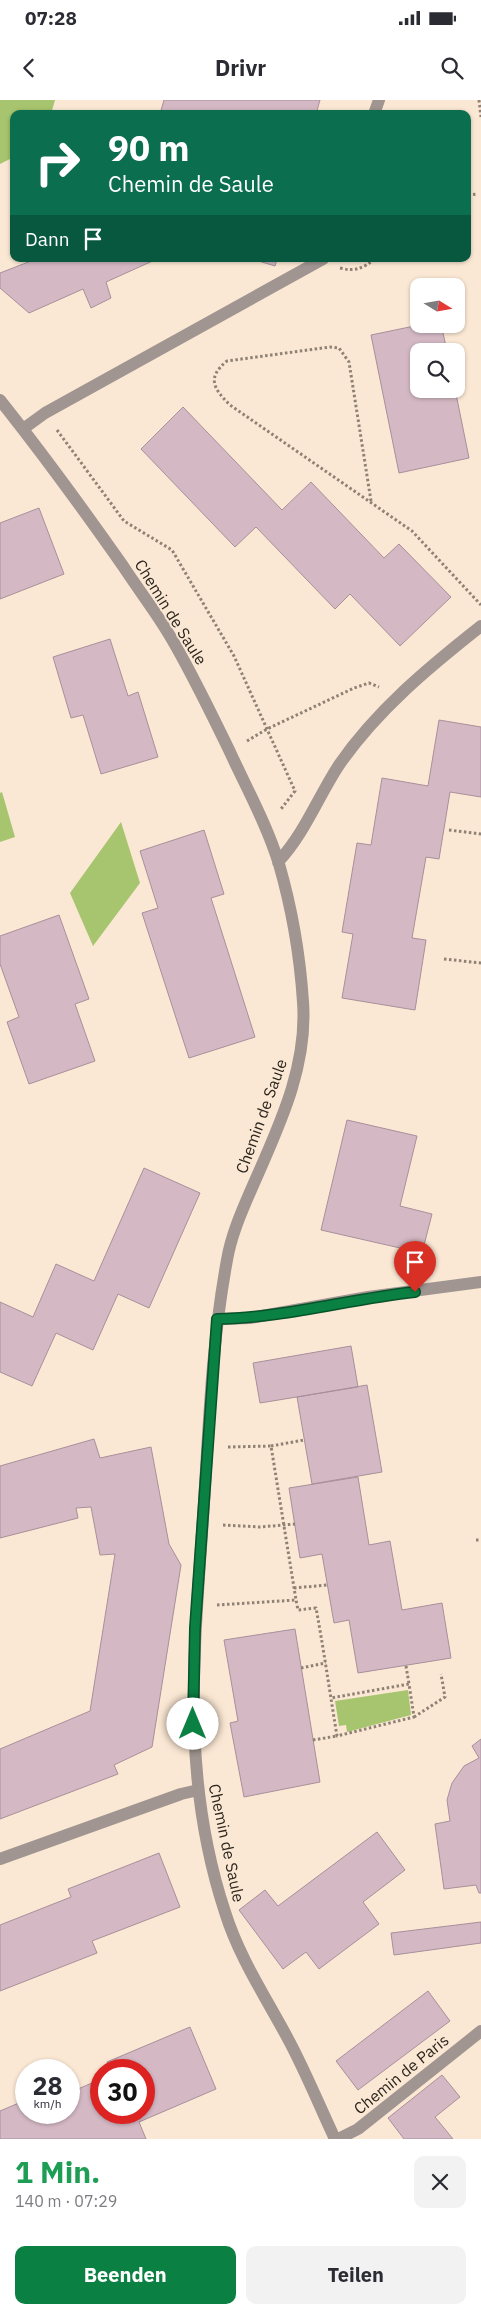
<!DOCTYPE html>
<html lang="de">
<head>
<meta charset="utf-8">
<style>
	body { margin:0; font-family:"IBM Plex Sans",sans-serif; background:#f2f2f3; color:#2b2b33; height:100vh; display:flex; flex-direction:column; font-size:19px; white-space:nowrap }
	* { box-sizing:border-box; margin:0 }
	p { font-size:16px; color:#7c7c81 }
	.icon { flex:none; width:28px; height:28px; fill:none; stroke:currentColor; stroke-width:2; stroke-linecap:round; stroke-linejoin:round }
	.map { position:relative; height:2039px; overflow:hidden }
	.sheet { display:flex; flex-direction:column; background:#fff; flex:1 }
	.sheet>* { flex:none }
	.hud { position:absolute; left:10px; top:10px; width:461px; height:152px; border-radius:10px; box-shadow:0 1px 4px #0004; background:#0b6e4f; color:#fff; overflow:hidden }
	.needle { width:32px; rotate:101deg }
	.buttons { position:absolute; left:410px; top:178px; display:grid; gap:10px }
	.buttons a { display:grid; place-items:center; width:55px; height:55px; border-radius:10px; background:#fff; box-shadow:0 1px 4px #0004; font-size:25px }
	.speed { position:absolute; left:15px; top:1959px; display:flex; gap:10px; font-size:25px; font-weight:700; text-align:center }
	.speed>* { display:grid; place-content:center; width:65px; height:65px; border-radius:50%; background:#fff; box-shadow:0 1px 4px #0004; line-height:1 }
	.speed small { font-size:12px; font-weight:400 }
	.speed .limit { border:8px solid #d22; background:#fff; color:#111 }
	.pin { position:absolute; display:grid; place-items:center; width:42px; height:42px; color:#fff; margin:-51px -21px; border-radius:50% 50% 50% 0; rotate:-45deg; box-shadow:0 0 5px #0007 }
	.pin .icon { rotate:45deg }
	.me { position:absolute; width:55px; margin:-28px; rotate:0deg; stroke-linejoin:round; filter:drop-shadow(0 0 4px #0008) }
	.turn { display:flex; align-items:center; gap:18px; height:105px; padding:0 15px; font-size:22px }
	.turn .icon { width:65px; height:65px; stroke-width:2.5 }
	.turn b { display:block; font-size:35px; line-height:42px }
	.then { display:flex; align-items:center; height:48px; padding:0 15px; background:#0003; gap:10px; font-size:19px }
	.round { display:grid; place-items:center; flex:none; width:52px; height:52px; border-radius:10px; background:#f2f2f3 }
	.summary { display:flex; align-items:center; justify-content:space-between; height:85px; padding:0 15px }
	h1 { font-size:30px; font-weight:700; line-height:38px; color:#1e9e55 }
	.primary-button { display:flex; gap:10px; margin-top:auto; padding:10px 15px }
	.primary-button a { flex:1; height:58px; border-radius:10px; background:#0b8043; color:#fff; font-size:20px; font-weight:700; line-height:58px; text-align:center }
	.primary-button a+a { background:#f2f2f3; color:#2b2b33 }
	.status { display:flex; justify-content:space-between; align-items:center; height:35px; padding:0 25px; background:#fff; direction:ltr }
	.status svg { height:14px; fill:currentColor }
	header { display:flex; justify-content:space-between; align-items:center; height:65px; padding:0 15px; background:#fff; font-size:22px; font-weight:700 }
	.map>svg:first-child { display:block }
	.green { fill:#a7c56e }
	.building { fill:#d4b9c5; stroke:#a88f9a }
	.lines { fill:none; stroke-linecap:round; stroke-linejoin:round }
	.path { stroke:#8f8275; stroke-width:3; stroke-dasharray:2.5 2.5; stroke-linecap:butt }
	.service { stroke:#a09590; stroke-width:12 }
	.minor { stroke:#a09590; stroke-width:12 }
	.route-casing { stroke:#07532c; stroke-width:12 }
	.route { stroke:#0b8043; stroke-width:9 }
	.labels { text-anchor:middle; dominant-baseline:central; stroke-width:4; stroke-linejoin:round; paint-order:stroke }
	.street-label { font-size:16px; fill:#2c261e; stroke:#fbe8d4 }
</style>
</head>
<body>
<div class="status"><b>07:28</b><svg viewBox="0 0 49 12"><path d="M0 12V9h3v3zM5 12V6h3v6zM10 12V3h3v9zM15 12V0h3v12zM26 1h20v11H26zM47 4h2v5h-2z"/></svg></div>
<header><svg class="icon" aria-label="back" viewBox="0 0 24 24"><path d="M15 5l-7 7 7 7"/></svg>Drivr<svg class="icon" aria-label="search" viewBox="0 0 24 24"><circle cx="10" cy="10" r="6"/><path d="M15 15l6 6"/></svg></header>
<div class="map">
<svg width="481" height="2039" viewBox="0 0 481 2039">
	<rect width="100%" height="100%" fill="#fbe8d4"/>
	<path class="green" d="M 0,0 L 55,0 L 51,14 L 14,14 L 14,57 L 0,64 Z
		M 2,692 L 15,737 L 0,742 L 0,693 Z
		M 121,722 L 140,783 L 93,846 L 70,793 Z
		M 408,1590 L 411,1615 L 347,1632 L 346,1625 L 339,1626 L 335,1601 Z"/>
	<path class="building" d="M 164,0 L 320,0 L 316,14 L 160,14 Z
		M 36,159 L 157,159 L 106,182 L 111,198 L 91,208 L 83,189 L 29,213 L 0,188 L 0,173 Z
		M 252,159 L 277,159 L 275,166 Z
		M 424,224 L 441,224 L 447,251 L 419,251 L 419,289 L 455,289 L 469,358 L 399,373 L 371,235 Z
		M 183,307 L 282,410 L 311,382 L 384,458 L 399,444 L 451,497 L 400,546 L 350,494 L 335,509 L 256,427 L 235,447 L 141,349 Z
		M 39,408 L 64,474 L 0,499 L 0,423 Z
		M 110,539 L 128,596 L 138,592 L 158,657 L 101,674 L 83,615 L 71,618 L 53,557 Z
		M 439,620 L 481,627 L 481,697 L 450,692 L 439,759 L 426,757 L 412,838 L 426,840 L 415,910 L 342,898 L 353,834 L 342,832 L 357,743 L 371,745 L 382,678 L 428,686 Z
		M 204,730 L 224,794 L 211,798 L 255,937 L 189,958 L 142,813 L 158,808 L 140,751 Z
		M 59,815 L 89,899 L 75,904 L 95,961 L 29,984 L 7,922 L 19,917 L 0,864 L 0,836 Z
		M 347,1020 L 417,1036 L 400,1106 L 432,1114 L 422,1153 L 321,1130 Z
		M 144,1068 L 200,1093 L 149,1208 L 118,1194 L 93,1250 L 56,1233 L 32,1286 L 0,1272 L 0,1202 L 33,1217 L 56,1164 L 94,1181 Z
		M 351,1246 L 358,1287 L 260,1303 L 253,1263 Z
		M 367,1285 L 382,1372 L 312,1384 L 297,1297 Z
		M 94,1339 L 100,1358 L 151,1347 L 169,1444 L 181,1465 L 152,1647 L 114,1665 L 118,1674 L 0,1719 L 0,1649 L 90,1611 L 115,1454 L 100,1455 L 91,1407 L 76,1408 L 78,1418 L 0,1438 L 0,1366 Z
		M 358,1377 L 369,1445 L 390,1441 L 402,1510 L 442,1503 L 451,1558 L 358,1573 L 349,1520 L 334,1523 L 322,1454 L 300,1458 L 289,1388 Z
		M 295,1529 L 320,1682 L 244,1697 L 230,1623 L 238,1621 L 224,1540 Z
		M 481,1639 L 481,1793 L 479,1793 L 476,1785 L 444,1789 L 435,1724 L 450,1721 L 447,1700 L 452,1683 L 464,1666 L 479,1658 L 472,1646 Z
		M 377,1732 L 405,1770 L 363,1802 L 379,1824 L 319,1869 L 306,1852 L 283,1869 L 239,1810 L 265,1790 L 278,1806 Z
		M 159,1753 L 180,1807 L 92,1841 L 97,1853 L 0,1891 L 0,1825 L 71,1797 L 68,1789 Z
		M 481,1822 L 481,1843 L 394,1855 L 391,1833 Z
		M 428,1891 L 450,1921 L 358,1990 L 336,1961 Z
		M 190,1927 L 216,1989 L 139,2022 L 146,2039 L 0,2039 L 0,2011 L 26,2000 L 26,2012 L 69,2012 L 69,1993 L 101,1979 L 101,2012 L 144,2012 L 144,1970 L 110,1970 L 107,1962 Z
		M 442,1975 L 460,1997 L 435,2017 L 453,2039 L 404,2039 L 388,2018 Z"/>
	<g class="lines">
		<path class="path" d="M 479,0 L 481,17
			M 468,95 L 477,94
			M 340,168 C 355,172 363,168 375,159
			M 57,330 L 124,421 L 172,450 L 234,556 L 295,691 L 281,709
			M 371,401 L 349,262 L 339,248 L 330,247 L 227,261 C 206,278 214,289 230,305 L 412,431 L 481,505
			M 247,641 L 267,629 L 354,588 L 369,583 L 379,587
			M 449,730 L 481,734
			M 444,859 L 481,863
			M 271,1346 L 304,1340
			M 228,1347 L 271,1346 L 296,1500
			M 223,1425 L 260,1427 L 295,1424
			M 476,1440 L 481,1440
			M 294,1488 L 327,1485
			M 217,1505 L 296,1500 L 298,1510 L 316,1508 C 324,1551 330,1594 337,1636 L 414,1617 L 409,1584 L 331,1598
			M 406,1566 L 409,1584
			M 301,1568 L 326,1563
			M 414,1617 L 445,1597 L 441,1574
			M 313,1640 L 337,1636"/>
		<path class="service" d="M 374,14 L 379,0
			M 23,329 L 45,313 L 323,159
			M 217,1219 L 250,1218 L 368,1197 L 481,1182"/>
		<path class="minor" d="M 0,300 C 43,354 83,409 123,466 C 138,489 156,512 170,536 C 192,573 211,613 230,652 C 247,689 267,725 279,764 C 292,809 300,856 303,902 C 308,969 277,1030 251,1090 C 241,1113 231,1136 227,1160 C 212,1241 209,1321 204,1403 C 195,1545 179,1673 225,1812 C 239,1857 265,1896 287,1937 C 305,1970 319,2005 335,2039
			M 278,762 C 305,733 318,697 339,665 C 377,610 429,567 481,526
			M 0,1759 L 181,1694 L 198,1690
			M 338,2039 L 358,2029 L 481,1931"/>
	</g>
	<g class="lines">
		<defs>
			<path id="route" d="M 193,1624 L 195,1528 L 217,1219 C 283,1218 349,1199 415,1192"/>
		</defs>
		<use href="#route" class="route-casing"/>
		<use href="#route" class="route"/>
	</g>
	<g class="labels">
		<g class="street-label">
			<text transform="translate(171 512) rotate(58)">Chemin de Saule</text>
			<text transform="translate(261 1016) rotate(-70)">Chemin de Saule</text>
			<text transform="translate(227 1743) rotate(78)">Chemin de Saule</text>
			<text transform="translate(401 1974) rotate(-39)">Chemin de Paris</text>
		</g>
	</g>
</svg>
<div class="buttons">
<a><svg class="needle" viewBox="-14 -14 28 28"><path d="M0-13l5 13h-10z" fill="#e53935"/><path d="M0 13l5-13h-10z" fill="#7c7c81"/></svg></a>
<a><svg class="icon" aria-label="search" viewBox="0 0 24 24"><circle cx="10" cy="10" r="6"/><path d="M15 15l6 6"/></svg></a>
</div>
<div class="speed"><div>28<small>km/h</small></div><div class="limit">30</div></div>
<div class="pin" style="left:415px;top:1192px;background:#d93025"><svg class="icon" aria-label="arrive" viewBox="0 0 24 24"><path d="M6 21V4h12l-3 4 3 4H6"/></svg></div>
<svg class="me" style="left:193px;top:1624px" viewBox="-20 -20 40 40"><circle r="19" fill="#fff"/><path d="M0-13L10 11 0 6-10 11z" fill="#0b8043"/></svg>
<div class="hud">
<div class="turn"><svg class="icon" aria-label="right" viewBox="0 0 24 24"><path d="M7 20v-9h11M14 6l5 5-5 5"/></svg><div><b>90 m</b>Chemin de Saule</div></div>
<div class="then">Dann<svg class="icon" aria-label="arrive" viewBox="0 0 24 24"><path d="M6 21V4h12l-3 4 3 4H6"/></svg></div>
</div>
</div>
<section class="sheet">
<div class="summary"><div><h1>1 Min.</h1><p>140 m · 07:29</p></div><a class="round"><svg class="icon" aria-label="close" viewBox="0 0 24 24"><path d="M6 6l12 12M18 6L6 18"/></svg></a></div>
<div class="primary-button"><a>Beenden</a><a>Teilen</a></div>
</section>
</body>
</html>
